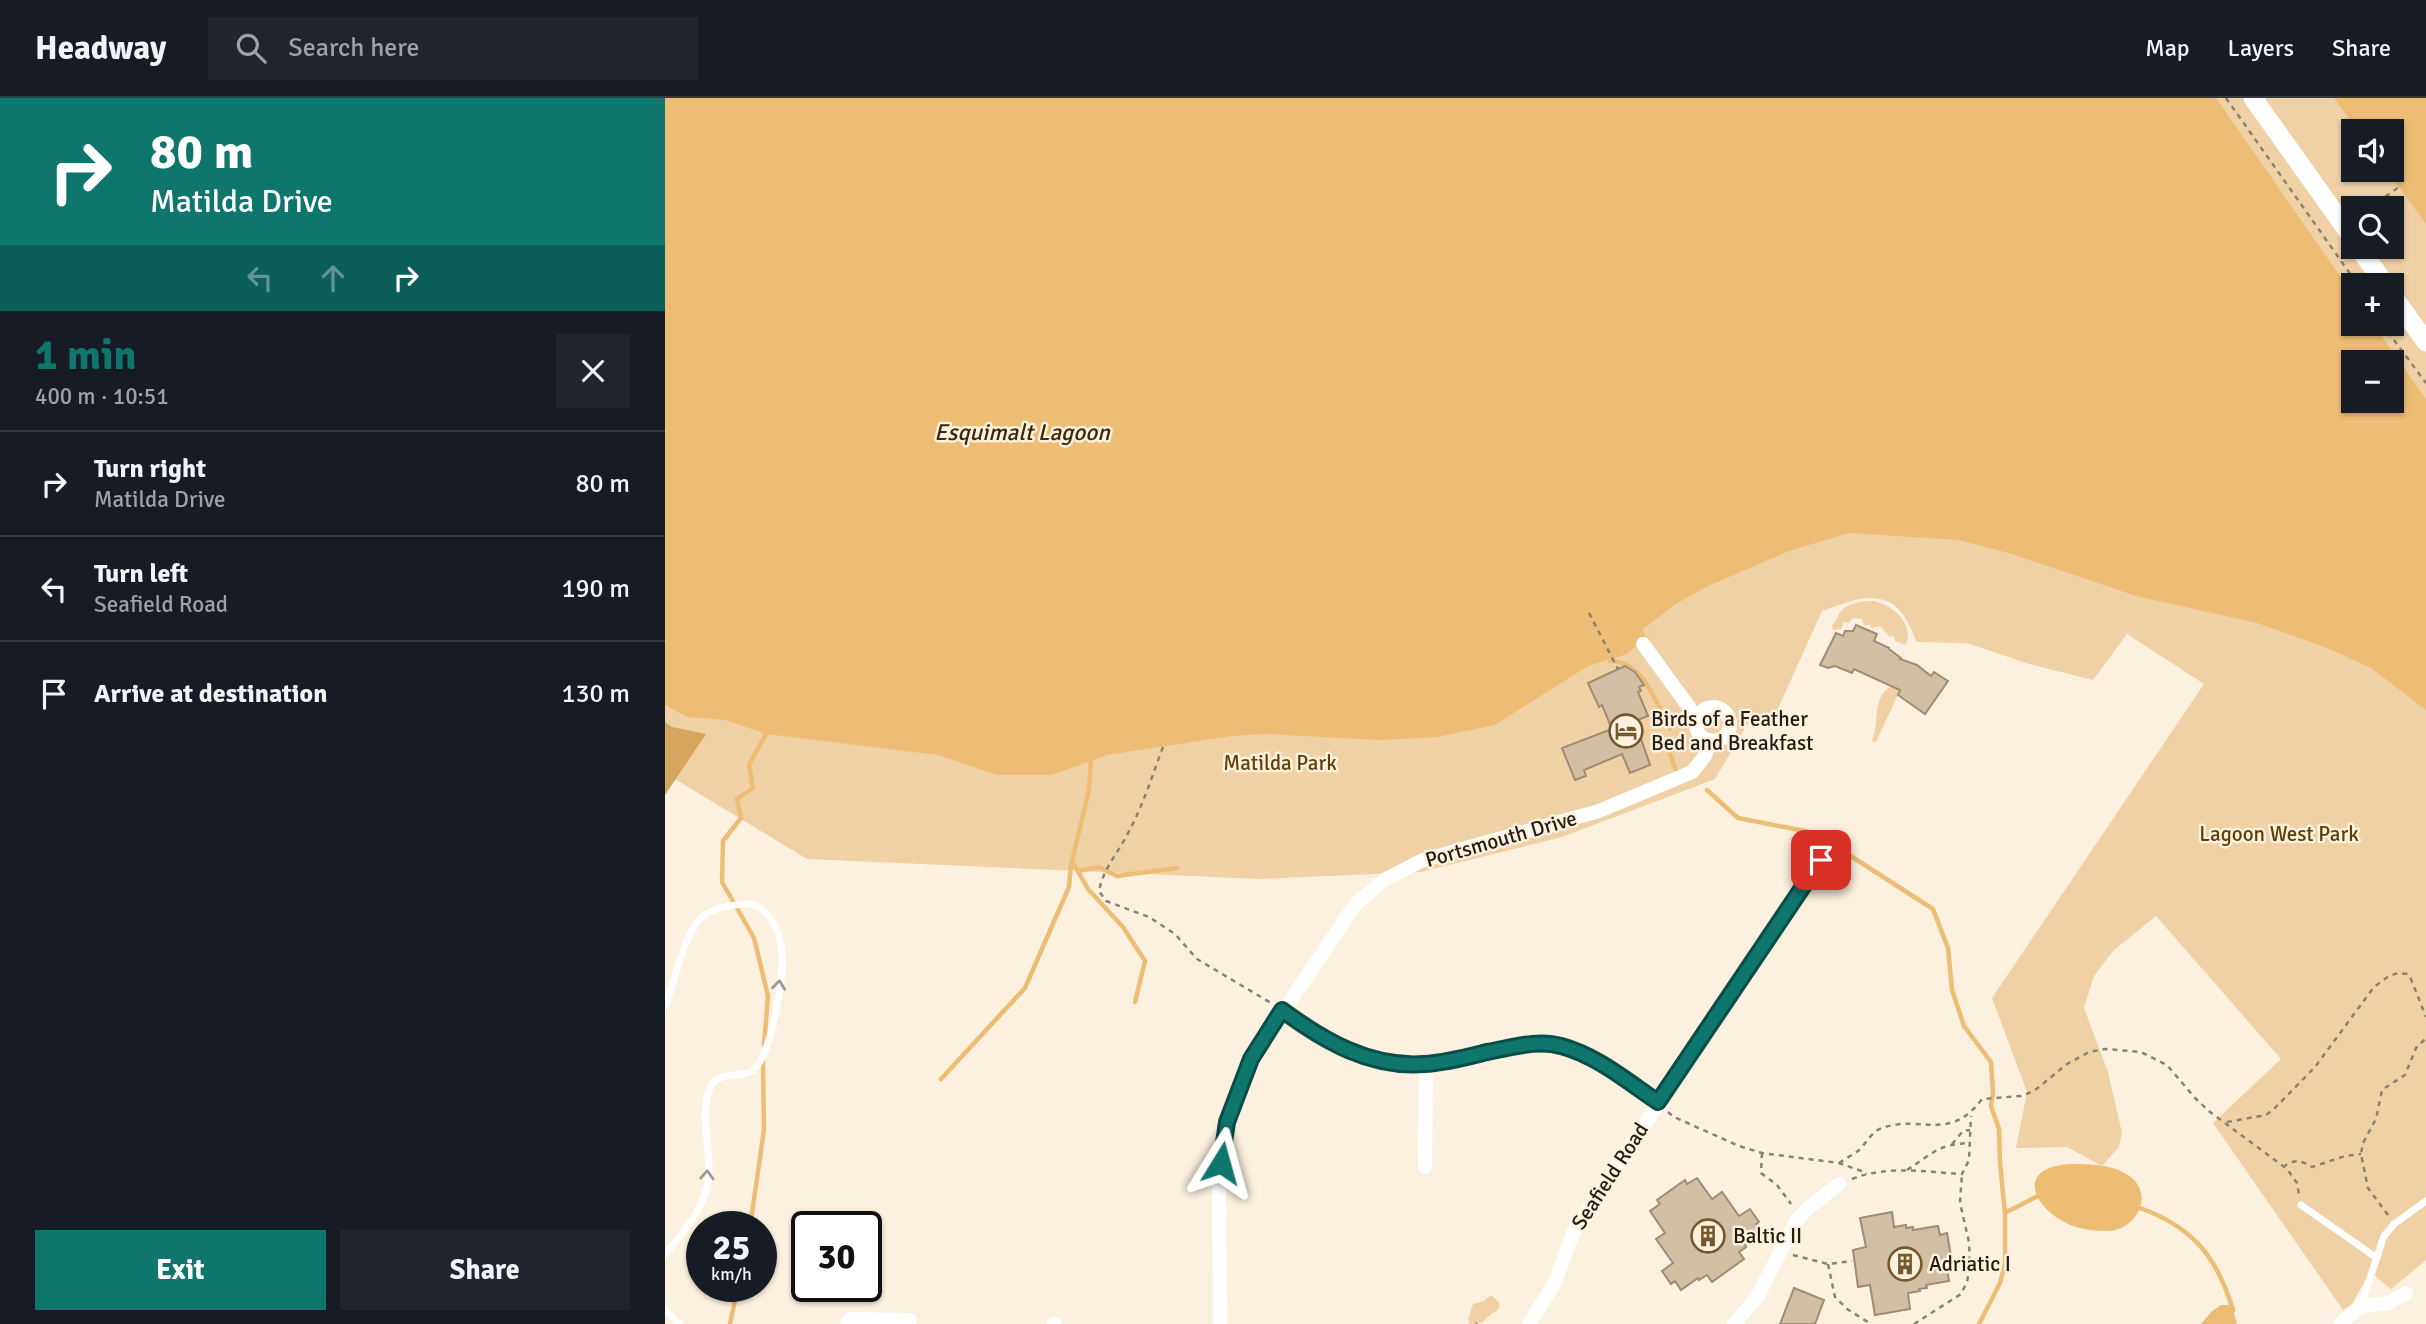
<!DOCTYPE html>
<html lang="en">
<head>
<meta charset="utf-8">
<style>
	body { margin:0; font-family:Signika,sans-serif; background:#20242c; color:#f1f3f6; height:100vh; display:flex; flex-direction:column; font-size:26px; white-space:nowrap }
	* { box-sizing:border-box; margin:0 }
	p { font-size:23px; color:#9ea1a6 }
	.icon { flex:none; width:38px; height:38px; fill:none; stroke:currentColor; stroke-width:2; stroke-linecap:round; stroke-linejoin:round }
	.map { position:relative; flex:1; overflow:hidden }
	.sheet { display:flex; flex-direction:column; background:#171b24; width:665px }
	.sheet>* { flex:none }
	.banner { background:#0f766e; color:#fff; overflow:hidden }
	.buttons { position:absolute; left:1676px; top:21px; display:grid; gap:14px }
	.buttons a { display:grid; place-items:center; width:63px; height:63px; border-radius:0px; background:#171b24; box-shadow:0 2px 5px #0004; font-size:35px }
	.speed { position:absolute; left:21px; top:1113px; display:flex; gap:14px; font-size:35px; font-weight:700; text-align:center }
	.speed>* { display:grid; place-content:center; width:91px; height:91px; border-radius:50%; background:#171b24; box-shadow:0 2px 5px #0004; line-height:1 }
	.speed small { font-size:18px; font-weight:400 }
	.speed .limit { border:4px solid #111; border-radius:10px; background:#fff; color:#111 }
	.pin { position:absolute; display:grid; place-items:center; width:60px; height:60px; color:#fff; margin:-30px; border-radius:14px; box-shadow:0 4px 10px #0006 }
	.me { position:absolute; width:77px; margin:-38px; rotate:8deg; stroke-linejoin:round; filter:drop-shadow(0 0 5px #0008) }
	.turn { display:flex; align-items:center; gap:24px; height:147px; padding:0 35px; font-size:32px }
	.turn .icon { width:91px; height:91px; stroke-width:2.5 }
	.turn b { display:block; font-size:49px; line-height:60px }
	.lanes { display:flex; align-items:center; height:66px; padding:0 35px; background:#0003; justify-content:center; gap:35px; direction:ltr }
	.lanes .off { opacity:.35 }
	.round { display:grid; place-items:center; flex:none; width:74px; height:74px; border-radius:0px; background:#20242c }
	.overview { display:flex; align-items:center; justify-content:space-between; height:119px; padding:0 35px }
	h1 { font-size:42px; font-weight:700; line-height:52px; color:#0f766e }
	.button { display:flex; gap:14px; margin-top:auto; padding:14px 35px }
	.button a { flex:1; height:80px; border-radius:0px; background:#0f766e; color:#fff; font-size:28px; font-weight:700; line-height:80px; text-align:center }
	.button a+a { background:#20242c; color:#f1f3f6 }
	ul { padding:0; list-style:none }
	li { display:flex; align-items:center; gap:21px; height:105px; padding:0 35px; border-top:2px solid #363941 }
	li div { flex:1 }
	li b { display:block; font-size:26px }
	li em { font-style:normal }
	header { display:flex; align-items:center; gap:42px; box-sizing:border-box; height:98px; padding:0 35px; background:#171b24; border-bottom:2px solid #363941 }
	header strong { font-size:33px }
	nav { display:flex; gap:38px; margin-inline-start:auto; font-size:24px }
	.search { width:490px; height:63px; background:#20242c; display:flex; align-items:center; gap:18px; box-sizing:border-box; padding:0 24px; border-radius:0px; color:#9ea1a6; font-size:26px }
	main { display:flex; flex:1; min-height:0 }
	.map>svg:first-child { display:block }
	.green { fill:#f0d1a5; fill-rule:evenodd }
	.forest { fill:#d5a65e }
	.water { fill:#edbd75; fill-rule:evenodd }
	.lines { fill:none; stroke-linecap:round; stroke-linejoin:round }
	.stream { stroke:#edbd75; stroke-width:4.5 }
	.building { fill:#d2bea3; stroke:#9f8c72; stroke-width:2 }
	.path { stroke:#8a8173; stroke-width:2.5; stroke-dasharray:5 5; stroke-linecap:butt }
	.lane { stroke:#fff; stroke-width:7 }
	.street { stroke:#fff; stroke-width:14 }
	.secondary { stroke:#fff; stroke-width:19 }
	.oneway { stroke:#9c9994 }
	.route-casing { stroke:#0a4d48; stroke-width:18 }
	.route { stroke:#0f766e; stroke-width:12 }
	.labels { text-anchor:middle; dominant-baseline:central; stroke-width:5; stroke-linejoin:round; paint-order:stroke }
	.poi-label { font-size:21px; fill:#231c11; stroke:#fcf0df; text-anchor:start }
	.park-label { font-size:21px; fill:#5f4004; stroke:#fcf0df }
	.street-label { font-size:21px; fill:#231c11; stroke:#fcf0df }
	.water-label { font-size:23px; font-style:italic; fill:#3c2908; stroke:#fcf0df }
</style>
</head>
<body>
<header>
<strong>Headway</strong>
<div class="search"><svg class="icon" aria-label="search" viewBox="0 0 24 24"><circle cx="10" cy="10" r="6"/><path d="M15 15l6 6"/></svg>Search here</div>
<nav><a>Map</a><a>Layers</a><a>Share</a></nav>
</header>
<main>
<section class="sheet">
<div class="banner">
<div class="turn"><svg class="icon" aria-label="right" viewBox="0 0 24 24"><path d="M7 20v-9h11M14 6l5 5-5 5"/></svg><div><b>80 m</b>Matilda Drive</div></div>
<div class="lanes"><svg class="icon off" aria-label="left" viewBox="0 0 24 24"><path d="M17 20v-9H6M10 6l-5 5 5 5"/></svg><svg class="icon off" aria-label="ahead" viewBox="0 0 24 24"><path d="M12 20V5M6 11l6-6 6 6"/></svg><svg class="icon" aria-label="right" viewBox="0 0 24 24"><path d="M7 20v-9h11M14 6l5 5-5 5"/></svg></div>
</div>
<div class="overview"><div><h1>1 min</h1><p>400 m · 10:51</p></div><a class="round"><svg class="icon" aria-label="close" viewBox="0 0 24 24"><path d="M6 6l12 12M18 6L6 18"/></svg></a></div>
<ul>
<li><svg class="icon" aria-label="right" viewBox="0 0 24 24"><path d="M7 20v-9h11M14 6l5 5-5 5"/></svg><div><b>Turn right</b><p>Matilda Drive</p></div><em>80 m</em></li>
<li><svg class="icon" aria-label="left" viewBox="0 0 24 24"><path d="M17 20v-9H6M10 6l-5 5 5 5"/></svg><div><b>Turn left</b><p>Seafield Road</p></div><em>190 m</em></li>
<li><svg class="icon" aria-label="arrive" viewBox="0 0 24 24"><path d="M6 21V4h12l-3 4 3 4H6"/></svg><div><b>Arrive at destination</b></div><em>130 m</em></li>
</ul>
<div class="button"><a>Exit</a><a>Share</a></div>
</section>
<div class="map">
<svg width="1761" height="1226" viewBox="0 0 1761 1226">
	<rect width="100%" height="100%" fill="#fcf0df"/>
	<path class="green" d="M 0,0 L 1761,0 L 1761,1162 L 1726,1191 L 1705,1174 L 1687,1206 L 1678,1212 L 1548,1025 L 1616,961 L 1491,818 L 1448,853 L 1429,878 L 1419,910 L 1443,974 L 1457,1035 L 1454,1049 L 1437,1068 L 1402,1049 L 1351,1050 L 1362,994 L 1327,900 L 1539,586 L 1462,536 L 1428,582 L 1364,566 L 1302,545 L 1252,544 C 1247,534 1243,522 1236,514 C 1214,488 1182,505 1157,513 L 1112,613 L 1085,622 L 1050,681 L 897,739 L 756,774 L 595,781 L 142,761 L 0,675 ZM 1689,33 L 1727,33 L 1727,72 L 1689,72 ZM 1689,110 L 1727,110 L 1727,149 L 1689,149 ZM 1689,187 L 1727,187 L 1727,226 L 1689,226 ZM 1689,264 L 1727,264 L 1727,303 L 1689,303 Z
		M 1209,503 C 1229,508 1249,525 1241,547 L 1230,543 L 1229,538 L 1225,539 L 1215,528 L 1207,530 L 1205,527 L 1199,527 L 1197,521 L 1188,520 L 1183,525 L 1179,524 L 1176,531 L 1168,532 L 1167,527 C 1170,525 1171,521 1173,518 C 1179,505 1197,503 1209,503 Z
		M 1228,587 L 1237,588 L 1211,644 L 1207,643 C 1215,624 1206,598 1228,587 Z
		M 826,1197 L 834,1204 C 835,1214 832,1211 825,1217 C 816,1225 819,1226 805,1226 L 803,1222 L 808,1206 L 819,1203 Z"/>
	<path class="forest" d="M 0,624 L 7,629 L 41,636 L 0,697 Z"/>
	<path class="water" d="M 0,0 L 1551,0 L 1689,198 L 1689,226 L 1708,226 L 1761,301 L 1761,612 L 1706,570 L 1662,550 L 1592,525 L 1471,498 L 1347,456 L 1294,442 L 1184,435 L 1124,453 L 1043,488 L 1011,506 L 978,531 L 981,540 L 962,556 L 923,568 L 830,627 L 772,639 L 715,642 L 601,636 L 567,638 L 442,657 L 387,677 L 332,677 L 273,657 L 101,636 L 60,622 L 22,619 L 0,607 ZM 1689,264 L 1727,264 L 1727,303 L 1689,303 Z
		M 1669,0 L 1761,0 L 1761,126 L 1721,72 L 1727,72 L 1727,33 L 1693,33 Z
		M 1404,1066 C 1424,1066 1451,1066 1467,1080 C 1489,1100 1470,1132 1443,1133 C 1432,1133 1422,1132 1411,1129 C 1372,1116 1345,1071 1404,1066 Z
		M 1556,1207 L 1563,1207 L 1568,1212 L 1572,1226 L 1536,1226 L 1547,1213 Z"/>
	<g class="lines">
		<path class="stream" d="M 945,563 C 979,563 991,606 1005,631
			M 1003,651 L 1011,672
			M 426,663 L 424,692 L 407,763 L 423,791 L 458,829 L 480,863 L 470,904
			M 1042,692 L 1073,720 L 1150,735 L 1268,811 L 1283,850 L 1287,892 L 1299,928 L 1326,964 L 1328,994 L 1326,1008 L 1334,1031 L 1335,1065 L 1340,1115
			M 413,773 L 434,769 L 452,778 L 512,770
			M 99,947 L 103,898 L 89,840 L 57,784 L 58,743 L 76,720 L 72,701 L 88,690 L 84,667 L 101,636
			M 276,981 L 360,890 L 404,789 L 406,765
			M 1475,1110 C 1528,1129 1552,1159 1568,1212
			M 85,1129 L 99,1032 L 98,959
			M 65,1226 L 73,1188
			M 1314,1226 L 1335,1185 L 1340,1166 L 1340,1115 L 1371,1099"/>
	</g>
	<path class="building" d="M 1191,527 L 1212,536 L 1209,543 L 1224,550 L 1224,551 L 1236,560 L 1235,561 L 1252,567 L 1266,578 L 1269,574 L 1283,583 L 1260,616 L 1233,597 L 1235,592 L 1189,571 L 1187,575 L 1170,568 L 1163,570 L 1155,567 L 1171,535 L 1178,538 L 1180,533 L 1188,533 Z
		M 960,568 L 970,574 L 979,587 L 974,589 L 976,593 L 973,594 L 983,618 L 970,623 L 985,667 L 965,675 L 957,656 L 919,672 L 921,678 L 910,682 L 897,650 L 947,631 L 937,607 L 934,609 L 923,585 Z
		M 1032,1080 L 1047,1101 L 1057,1094 L 1074,1118 L 1085,1111 L 1094,1124 L 1091,1126 L 1096,1134 L 1080,1146 L 1081,1149 L 1074,1154 L 1079,1161 L 1047,1184 L 1042,1177 L 1034,1182 L 1033,1180 L 1016,1192 L 1010,1183 L 1006,1186 L 997,1173 L 1008,1165 L 991,1141 L 1000,1135 L 985,1113 L 995,1106 L 992,1102 L 1020,1082 L 1022,1086 Z
		M 1227,1114 L 1229,1129 L 1241,1127 L 1241,1130 L 1248,1129 L 1248,1132 L 1273,1128 L 1275,1137 L 1282,1135 L 1288,1170 L 1282,1171 L 1284,1183 L 1261,1187 L 1262,1190 L 1254,1191 L 1255,1193 L 1243,1195 L 1245,1211 L 1210,1217 L 1205,1187 L 1193,1189 L 1188,1152 L 1201,1149 L 1195,1120 Z
		M 1129,1190 L 1159,1202 L 1150,1226 L 1115,1226 Z"/>
	<g class="lines">
		<path class="path" d="M 1561,0 L 1693,187
			M 1704,110 L 1734,89
			M 1717,226 L 1761,285
			M 924,515 L 953,571
			M 498,649 C 487,678 478,708 463,735 C 453,755 438,771 434,793 L 441,803 L 484,819 L 510,836 L 532,861 L 606,905
			M 1003,1014 L 1009,1019 L 1074,1048 L 1097,1055 L 1174,1065 L 1202,1075
			M 1562,1024 L 1601,1017 L 1609,1011 L 1650,969 L 1709,889 L 1724,878 L 1733,875 L 1742,876 L 1746,881 L 1761,919
			M 1287,1046 L 1298,1033 L 1305,1032
			M 1097,1055 L 1096,1075 L 1112,1087 L 1126,1106
			M 1174,1065 C 1180,1061 1187,1057 1193,1053 C 1201,1046 1207,1033 1217,1030 C 1258,1016 1284,1045 1317,1001 L 1356,998 L 1369,993 L 1402,966 L 1424,954 L 1440,951 L 1476,954 L 1502,967 L 1530,1000 L 1545,1014 L 1622,1071 L 1632,1085 L 1634,1097
			M 1618,1069 C 1629,1061 1636,1062 1647,1069 L 1680,1058 L 1696,1056
			M 1242,1072 C 1267,1056 1273,1046 1305,1045
			M 1187,1081 C 1221,1067 1261,1074 1297,1076 L 1304,1062 L 1306,1018
			M 1723,1117 L 1703,1090 L 1696,1056 L 1698,1045 L 1711,1021 L 1717,992 L 1740,977 L 1751,950 L 1761,940
			M 1128,1157 L 1163,1166 L 1187,1163
			M 1163,1166 L 1170,1199 L 1182,1211 L 1206,1226
			M 811,1226 L 812,1225
			M 1249,1226 L 1296,1196 L 1302,1184 L 1305,1167 L 1304,1144 L 1295,1105 L 1297,1076"/>
		<path class="lane" d="M 0,908 C 10,884 18,837 36,820 C 43,813 56,809 65,808 C 72,807 80,805 86,806 C 107,812 116,838 117,857 C 119,881 106,960 87,973 C 73,981 53,972 45,990 C 33,1019 48,1055 43,1085 C 38,1113 17,1135 0,1157
			M 1636,1107 L 1712,1160
			M 1696,1207 L 1719,1138 L 1729,1126 L 1761,1103
			M 0,1212 L 15,1226"/>
		<path class="street" d="M 978,546 L 1032,620
			M1031 626a17 17 0 1 1 34 0a17 17 0 1 1-34 0Z
			M 617,912 C 659,943 705,970 759,966 C 780,965 802,958 822,954 C 846,950 872,941 896,948 C 931,957 963,984 993,1004
			M 760,1069 L 761,966
			M 182,1226 L 185,1221 L 245,1222
			M 389,1226 L 390,1226
			M 555,1226 L 554,1085 L 562,1024 L 586,961 L 690,807 L 719,782 L 758,762 L 934,713 L 1027,674 L 1040,658 L 1045,642
			M 864,1226 L 889,1186 L 909,1133 L 1156,762
			M 1069,1226 L 1092,1199 L 1132,1122 L 1142,1111 L 1174,1086
			M 1675,1226 L 1696,1208 L 1724,1205 L 1741,1195"/>
		<path class="secondary" d="M 1588,0 L 1689,142
			M 1693,149 L 1721,187
			M 1727,197 L 1761,244"/>
	</g>
	<defs><path id="oneway-chevron" d="M-2-3.5L2.5 0L-2 3.5" fill="none" stroke-width="1.6" stroke-linecap="round" stroke-linejoin="round" transform="scale(1.75)"/></defs>
	<g class="oneway">
		<use href="#oneway-chevron" transform="translate(114 887) rotate(-83)"/>
		<use href="#oneway-chevron" transform="translate(42 1077) rotate(-87)"/>
	</g>
	<g class="lines">
		<defs>
			<path id="route" d="M 556,1065 L 562,1024 L 586,961 L 617,912 C 659,943 705,970 759,966 C 780,965 802,959 822,954 C 846,950 872,941 896,948 C 931,957 963,984 993,1004 L 1156,762"/>
		</defs>
		<use href="#route" class="route-casing"/>
		<use href="#route" class="route"/>
	</g>
	<defs>
		<symbol id="hotel-ring" viewBox="-11 -11 22 22"><circle r="9.5" fill="#fcf0df" stroke="#75582b" stroke-width="1.5"/><path d="M-6-4.5h1.5V1H6V5H4.5V3h-9V5H-6ZM-4 0a1.8 1.8 0 1 1 3.6 0ZM.5 0V-2.5h3Q6-2.5 6 0Z" fill="#75582b"/></symbol>
		<symbol id="building-ring" viewBox="-11 -11 22 22"><circle r="9.5" fill="#fcf0df" stroke="#75582b" stroke-width="1.5"/><path d="M-4-6H4V6H1V3H-1V6H-4ZM-2.5-4.3h1.7v1.8h-1.7ZM.8-4.3h1.7v1.8H.8ZM-2.5-1h1.7V.8h-1.7ZM.8-1h1.7V.8H.8Z" fill="#75582b"/></symbol>
	</defs>
	<g fill-rule="evenodd">
		<use href="#hotel-ring" x="942" y="614" width="38" height="38"/>
		<use href="#building-ring" x="1024" y="1119" width="38" height="38"/>
		<use href="#building-ring" x="1221" y="1147" width="38" height="38"/>
	</g>
	<g class="labels">
		<g class="poi-label">
			<text x="986" y="621">Birds of a Feather<tspan x="986" dy="24">Bed and Breakfast</tspan></text>
			<text x="1068" y="1138">Baltic II</text>
			<text x="1264" y="1166">Adriatic I</text>
		</g>
		<g class="park-label">
			<text x="615" y="665">Matilda Park</text>
			<text x="1614" y="736">Lagoon West Park</text>
		</g>
		<g class="street-label">
			<text transform="translate(836 741) rotate(-16)">Portsmouth Drive</text>
			<text transform="translate(945 1078) rotate(-57)">Seafield Road</text>
		</g>
		<g class="water-label">
			<text x="357" y="334">Esquimalt Lagoon</text>
		</g>
	</g>
</svg>
<div class="buttons">
<a><svg class="icon" aria-label="sound" viewBox="0 0 24 24"><path d="M4 9h4l5-4v14l-5-4H4zM17 9q2 3 0 6"/></svg></a>
<a><svg class="icon" aria-label="search" viewBox="0 0 24 24"><circle cx="10" cy="10" r="6"/><path d="M15 15l6 6"/></svg></a>
<a>+</a>
<a>−</a>
</div>
<div class="speed"><div>25<small>km/h</small></div><div class="limit">30</div></div>
<div class="pin" style="left:1156px;top:762px;background:#d93025"><svg class="icon" aria-label="arrive" viewBox="0 0 24 24"><path d="M6 21V4h12l-3 4 3 4H6"/></svg></div>
<svg class="me" style="left:556px;top:1065px" viewBox="-20 -20 40 40"><path d="M0-17L14 15 0 8-14 15z" fill="#0f766e" stroke="#fff" stroke-width="4"/></svg>
</div>
</main>
</body>
</html>
